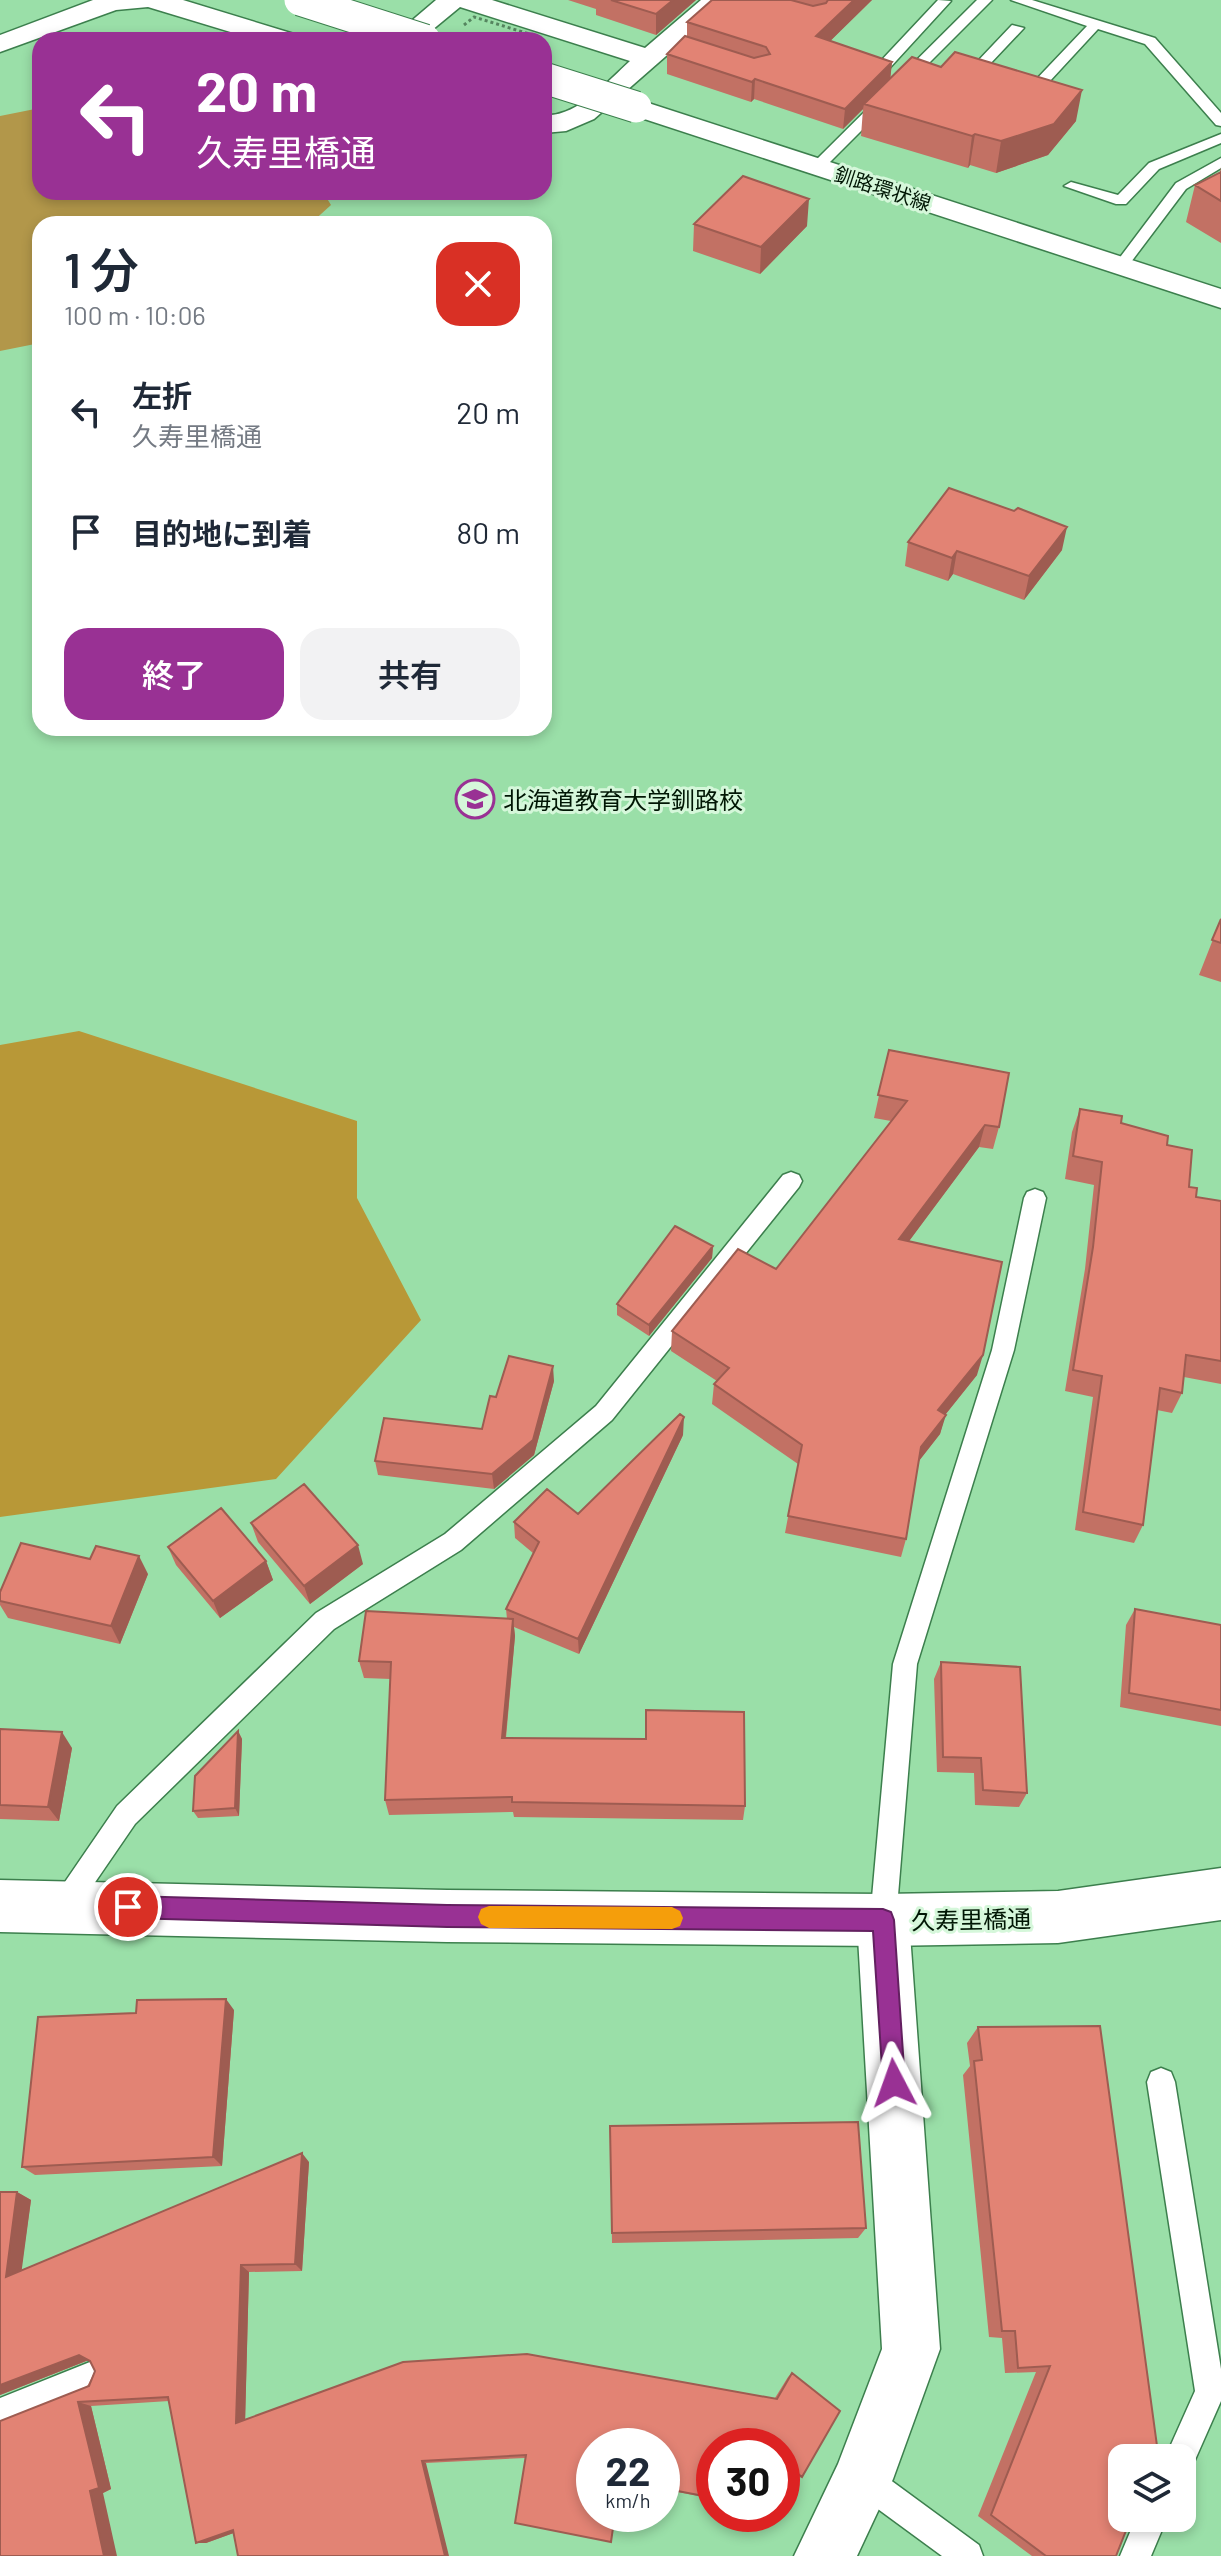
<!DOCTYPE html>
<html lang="ja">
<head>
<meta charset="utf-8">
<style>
	body { margin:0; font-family:Barlow,"Noto Sans JP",sans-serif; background:#f2f2f3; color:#1f2937; height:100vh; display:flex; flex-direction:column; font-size:30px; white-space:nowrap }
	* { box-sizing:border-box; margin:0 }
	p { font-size:26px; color:#747a83 }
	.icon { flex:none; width:44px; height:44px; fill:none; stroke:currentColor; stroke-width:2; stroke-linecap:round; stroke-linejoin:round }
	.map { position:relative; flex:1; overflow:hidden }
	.details { position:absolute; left:32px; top:216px; width:520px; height:520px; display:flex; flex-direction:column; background:#fff; border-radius:24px; box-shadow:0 4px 12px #0003 }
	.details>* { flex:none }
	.banner { position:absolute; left:32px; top:32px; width:520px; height:168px; border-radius:24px; box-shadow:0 4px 12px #0003; background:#993194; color:#fff; overflow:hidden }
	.tools { position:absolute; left:1108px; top:2444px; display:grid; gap:16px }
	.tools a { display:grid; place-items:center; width:88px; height:88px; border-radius:16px; background:#fff; box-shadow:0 4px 12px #0003; font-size:40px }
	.speed { position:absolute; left:576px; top:2428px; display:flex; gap:16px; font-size:40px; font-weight:700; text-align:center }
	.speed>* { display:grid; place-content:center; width:104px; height:104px; border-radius:50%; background:#fff; box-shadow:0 4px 12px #0003; line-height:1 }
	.speed small { font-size:20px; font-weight:400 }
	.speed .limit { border:12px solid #d22; background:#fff; color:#111 }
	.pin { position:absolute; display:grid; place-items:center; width:68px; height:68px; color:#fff; margin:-34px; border:4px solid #fff; border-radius:50%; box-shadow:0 2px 8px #0007 }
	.me { position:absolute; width:88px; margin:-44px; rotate:356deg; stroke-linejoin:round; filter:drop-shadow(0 0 6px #0008) }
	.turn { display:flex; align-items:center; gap:28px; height:168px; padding:0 32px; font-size:36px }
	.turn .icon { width:104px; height:104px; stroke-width:2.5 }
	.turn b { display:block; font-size:56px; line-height:68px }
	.round { display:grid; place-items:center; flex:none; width:84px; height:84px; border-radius:24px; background:#f2f2f3 }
	.summary { display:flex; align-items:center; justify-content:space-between; height:136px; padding:0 32px }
	h1 { font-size:48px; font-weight:600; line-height:60px }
	.cta { display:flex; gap:16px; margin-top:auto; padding:16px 32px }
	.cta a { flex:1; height:92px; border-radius:24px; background:#993194; color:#fff; font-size:32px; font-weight:600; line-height:92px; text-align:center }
	.cta a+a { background:#f2f2f3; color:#1f2937 }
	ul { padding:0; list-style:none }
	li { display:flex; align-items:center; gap:24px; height:120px; padding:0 32px }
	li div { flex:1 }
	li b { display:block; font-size:30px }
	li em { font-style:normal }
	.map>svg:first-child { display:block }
	.green { fill:#b2974a }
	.forest { fill:#b89837 }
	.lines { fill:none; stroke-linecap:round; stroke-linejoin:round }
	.lane-casing { stroke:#3c7f4d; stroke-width:3 }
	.street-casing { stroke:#3c7f4d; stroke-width:3 }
	.secondary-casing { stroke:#3c7f4d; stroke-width:3 }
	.lane { fill:#fff; fill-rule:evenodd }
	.street { fill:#fff; fill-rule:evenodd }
	.secondary { fill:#fff; fill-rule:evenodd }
	.secondary-bridge-casing { stroke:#3c7f4d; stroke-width:33; stroke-linecap:butt }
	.path-bridge { stroke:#55855f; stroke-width:3; stroke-dasharray:3 3; stroke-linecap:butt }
	.secondary-bridge { stroke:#fff; stroke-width:31 }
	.wall { fill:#c27164 }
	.shaded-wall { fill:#9e5c51 }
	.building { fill:#e28374; stroke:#9e5c51; stroke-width:2 }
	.route { fill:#993194; stroke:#632060; stroke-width:2 }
	.slow { fill:#f59e0b }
	.labels { text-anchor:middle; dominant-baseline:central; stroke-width:6; stroke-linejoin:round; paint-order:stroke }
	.far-street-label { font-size:20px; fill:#001604; stroke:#d5f7da }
	.poi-label { font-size:24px; fill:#001604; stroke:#d5f7da; text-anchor:start }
	.street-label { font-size:24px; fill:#001604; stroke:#d5f7da }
</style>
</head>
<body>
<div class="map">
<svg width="1221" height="2556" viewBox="0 0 1221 2556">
	<rect width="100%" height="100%" fill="#9adfa8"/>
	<path class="green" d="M 40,108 L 40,192 L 323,192 L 331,205 L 310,224 L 40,224 L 40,343 L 0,351 L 0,116 Z"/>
	<path class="forest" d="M 79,1031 L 357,1121 L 357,1198 L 421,1320 L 276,1479 L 0,1517 L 0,1045 Z"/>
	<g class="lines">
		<defs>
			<path id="lane" d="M 938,0 L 951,1 L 886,72 L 876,72 L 876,66 Z
				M 977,0 L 992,0 L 822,170 L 812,170 L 812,164 Z
				M 1011,0 L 1032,0 L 1155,38 L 1221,113 L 1221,126 L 1216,125 L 1145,44 L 1098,29 L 1037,95 L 981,83 L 975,64 L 1012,25 L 1024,28 L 989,65 L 992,77 L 1029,87 L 1087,26 Z
				M 1221,134 L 1221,143 L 1159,169 L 1126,204 L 1116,204 L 1064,186 L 1071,182 L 1118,195 L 1149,163 Z
				M 1221,158 L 1221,168 L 1186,189 L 1125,270 L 1115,270 L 1115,264 L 1176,183 Z
				M 791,1172 L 799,1175 L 802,1181 L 799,1187 L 612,1420 L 461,1550 L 334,1629 L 135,1824 L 74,1913 L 65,1917 L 56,1913 L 52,1904 L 56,1895 L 117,1806 L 316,1613 L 445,1534 L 596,1406 L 783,1175 Z
				M 1035,1189 L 1043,1192 L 1046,1198 L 1014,1350 L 917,1664 L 896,1920 L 892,1929 L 883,1933 L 874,1929 L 870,1920 L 893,1664 L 992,1350 L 1024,1198 L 1027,1192 Z
				M 1161,2068 L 1171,2072 L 1175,2082 L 1221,2369 L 1221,2401 L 1191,2469 L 1182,2472 L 1182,2458 L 1165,2458 L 1195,2391 L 1147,2082 L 1151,2072 Z
				M 90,2362 L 100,2367 L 105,2377 L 100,2387 L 0,2428 L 0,2398 Z
				M 863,2464 L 874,2468 L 979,2545 L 983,2556 L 942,2556 L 852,2490 L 848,2479 L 852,2468 Z
				M 1136,2518 L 1167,2518 L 1151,2556 L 1120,2556 Z"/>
			<path id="street" d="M 93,0 L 183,0 L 294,34 L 298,40 L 257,40 L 148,7 L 116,10 L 0,52 L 0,35 Z
				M 436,0 L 492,0 L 645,48 L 701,0 L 730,0 L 594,119 L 566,131 L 544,133 L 544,115 C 576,118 608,81 630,61 L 460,7 L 420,40 L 389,40 Z
				M 883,1894 L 902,1901 L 909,1920 L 940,2349 L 893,2479 L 857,2556 L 794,2556 L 838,2464 L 882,2349 L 857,1920 L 864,1901 Z"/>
			<path id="secondary" d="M 636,99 L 1221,289 L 1221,308 L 626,113 L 622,107 L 626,101 Z
				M 1221,1868 L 1221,1920 L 1058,1943 L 883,1946 L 447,1942 L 0,1932 L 0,1880 L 447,1890 L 883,1894 L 1058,1891 Z"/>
		</defs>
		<use href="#lane" class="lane-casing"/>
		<use href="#street" class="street-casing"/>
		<use href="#secondary" class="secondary-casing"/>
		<use href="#lane" class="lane"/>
		<use href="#street" class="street"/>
		<use href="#secondary" class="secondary"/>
		<defs>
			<path id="secondary-bridge" d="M 300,0 L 425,40
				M 544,78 L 636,107"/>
		</defs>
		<use href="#secondary-bridge" class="secondary-bridge-casing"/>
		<path class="path-bridge" d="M 464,25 L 474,17 L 536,36"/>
		<use href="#secondary-bridge" class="secondary-bridge"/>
	</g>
	<path class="wall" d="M 568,0 L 696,0 L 656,35 L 596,15 L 596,9 Z
		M 792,0 L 872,0 L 830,41 L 892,62 L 890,78 L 1076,121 L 1048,155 L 996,173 L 970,165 L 968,168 L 861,136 L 863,109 L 843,129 L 754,99 L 751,102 L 667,74 L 667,54 L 687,37 L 687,22 Z
		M 1221,167 L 1221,243 L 1186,222 L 1195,185 L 1220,172 Z
		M 694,224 L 807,226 L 760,274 L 693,251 Z
		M 908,542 L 1062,550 L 1024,600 L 953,574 L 948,581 L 905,566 Z
		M 1221,919 L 1221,982 L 1199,975 Z
		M 889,1050 L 999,1127 L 993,1149 L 979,1147 L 909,1241 L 977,1375 L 945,1415 L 940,1434 L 918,1462 L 906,1539 L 901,1557 L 785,1533 L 798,1464 L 712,1404 L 714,1384 L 717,1381 L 671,1351 L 672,1331 L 776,1269 L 891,1121 L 874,1118 Z
		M 1080,1109 L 1121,1123 L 1167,1145 L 1189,1187 L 1196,1197 L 1221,1201 L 1221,1384 L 1184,1377 L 1182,1393 L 1172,1413 L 1157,1410 L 1143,1525 L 1134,1543 L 1075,1530 L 1093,1397 L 1065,1391 L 1085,1269 L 1094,1185 L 1065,1179 L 1072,1132 Z
		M 713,1246 L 712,1258 L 649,1336 L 617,1315 L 617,1304 Z
		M 554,1381 L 534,1455 L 494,1489 L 378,1475 L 375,1461 L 482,1429 L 496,1397 Z
		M 683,1435 L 579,1654 L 514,1627 L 515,1636 L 506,1738 L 745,1806 L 743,1820 L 514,1817 L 513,1812 L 389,1815 L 385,1800 L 391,1679 L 364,1678 L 359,1661 L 507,1619 L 506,1609 L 533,1553 L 515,1538 L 514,1522 L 578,1514 Z
		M 251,1523 L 363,1564 L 310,1604 L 258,1542 Z
		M 168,1547 L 266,1561 L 273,1580 L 220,1618 L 176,1565 Z
		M 148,1574 L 120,1644 L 8,1618 L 0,1605 L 0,1592 Z
		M 1135,1609 L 1221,1625 L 1221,1726 L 1120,1707 L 1126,1625 Z
		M 941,1662 L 1027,1793 L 1019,1807 L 975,1805 L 974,1773 L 937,1772 L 934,1679 Z
		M 0,1729 L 72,1748 L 59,1821 L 0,1819 Z
		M 238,1731 L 242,1739 L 239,1816 L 198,1818 L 193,1811 Z
		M 234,2010 L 222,2166 L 35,2175 L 22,2167 Z
		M 978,2027 L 1116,2556 L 1032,2556 L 978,2516 L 1036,2372 L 1005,2373 L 1002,2338 L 989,2337 L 963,2075 L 970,2066 L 967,2043 Z
		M 610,2126 L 866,2228 L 858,2238 L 612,2243 Z
		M 309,2162 L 302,2271 L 249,2272 L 245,2420 L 775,2398 L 788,2377 L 792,2373 L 802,2477 L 798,2478 L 782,2466 L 782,2446 L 756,2446 L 744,2437 L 714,2446 L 714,2499 L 662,2489 L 662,2446 L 525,2458 L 426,2463 L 206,2543 L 196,2543 L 169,2401 L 91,2406 L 111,2489 L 103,2493 L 0,2556 L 95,2371 L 89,2360 L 0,2395 L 17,2192 L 31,2200 L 21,2270 Z"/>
	<path class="shaded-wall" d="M 673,0 L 696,0 L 656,35 L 656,14 Z
		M 854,0 L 872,0 L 814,57 L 816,36 Z
		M 892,62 L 890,82 L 864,104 L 863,109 L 843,129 L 845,109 Z
		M 755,79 L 754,99 L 751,102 L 752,82 Z
		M 1082,90 L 1076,121 L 1048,155 L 996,173 L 1001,141 Z
		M 975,134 L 970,165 L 968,168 L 972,136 Z
		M 809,199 L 807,226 L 760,274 L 761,247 Z
		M 1067,527 L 1062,550 L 1024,600 L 1029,576 Z
		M 957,551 L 953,574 L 948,581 L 952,558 Z
		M 985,1125 L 979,1147 L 895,1260 L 899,1239 Z
		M 713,1246 L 712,1258 L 649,1336 L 649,1325 Z
		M 983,1355 L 977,1375 L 933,1430 L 938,1410 Z
		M 553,1366 L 554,1381 L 534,1455 L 494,1489 L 492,1474 Z
		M 946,1415 L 940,1434 L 915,1466 L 921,1447 Z
		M 684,1417 L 683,1435 L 579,1654 L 578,1639 Z
		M 358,1545 L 363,1564 L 310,1604 L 304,1586 Z
		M 139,1556 L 148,1574 L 120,1644 L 111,1626 Z
		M 266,1561 L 273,1580 L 220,1618 L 213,1601 Z
		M 513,1619 L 515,1636 L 504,1754 L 502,1738 Z
		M 238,1731 L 242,1739 L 239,1816 L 235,1808 Z
		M 62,1732 L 72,1748 L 59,1821 L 48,1807 Z
		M 226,1999 L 234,2010 L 222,2166 L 213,2157 Z
		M 302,2153 L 309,2162 L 302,2271 L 295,2264 Z
		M 17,2192 L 31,2200 L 20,2283 L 6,2277 Z
		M 241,2265 L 249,2272 L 245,2426 L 236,2423 Z
		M 79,2355 L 91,2359 L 0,2395 L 0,2385 Z
		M 78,2402 L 91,2406 L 111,2489 L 103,2493 L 117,2556 L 104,2556 L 90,2491 Z
		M 422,2461 L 426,2463 L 449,2556 L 445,2556 Z
		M 233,2530 L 242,2530 L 206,2543 L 196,2543 Z"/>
	<path class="building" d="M 611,0 L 673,0 L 656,14 Z
		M 712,0 L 791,0 L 813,6 L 826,3 L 828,0 L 854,0 L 816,36 L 892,62 L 845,109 L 755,79 L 752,82 L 667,54 L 685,36 L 754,58 L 770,54 L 766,47 L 687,22 Z
		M 955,52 L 1082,90 L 1054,124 L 1001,141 L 975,134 L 972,136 L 864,104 L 912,57 L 941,67 Z
		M 1221,172 L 1221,201 L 1195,185 Z
		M 743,176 L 809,199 L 761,247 L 694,224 Z
		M 949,488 L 1014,511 L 1018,508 L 1067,527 L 1029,576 L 957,551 L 952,558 L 908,542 Z
		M 1221,919 L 1221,943 L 1212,940 Z
		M 889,1050 L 1009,1073 L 999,1127 L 985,1125 L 899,1239 L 1002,1262 L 983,1355 L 938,1410 L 946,1415 L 921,1447 L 906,1539 L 788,1516 L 802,1445 L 714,1384 L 729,1368 L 672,1331 L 738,1249 L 776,1269 L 907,1101 L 878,1095 Z
		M 1080,1109 L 1122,1116 L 1121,1123 L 1168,1136 L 1167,1145 L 1192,1150 L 1189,1187 L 1197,1188 L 1196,1197 L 1221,1201 L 1221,1361 L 1186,1355 L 1182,1393 L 1160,1388 L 1143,1525 L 1083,1512 L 1102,1376 L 1073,1370 L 1093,1247 L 1102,1162 L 1073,1156 Z
		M 675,1226 L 713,1246 L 649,1325 L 617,1304 Z
		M 509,1356 L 553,1366 L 533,1440 L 492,1474 L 375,1461 L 384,1418 L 482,1429 L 490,1396 L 496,1397 Z
		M 680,1414 L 684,1417 L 578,1639 L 506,1609 L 539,1542 L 514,1522 L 547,1489 L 578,1514 Z
		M 304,1484 L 358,1545 L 304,1586 L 251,1523 Z
		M 221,1508 L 266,1561 L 213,1601 L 168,1547 Z
		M 21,1543 L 90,1559 L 96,1546 L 139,1556 L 111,1626 L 0,1601 L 0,1592 Z
		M 1135,1609 L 1221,1625 L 1221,1710 L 1129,1693 Z
		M 366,1611 L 513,1619 L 502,1738 L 646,1739 L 646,1710 L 744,1712 L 745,1806 L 512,1802 L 512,1797 L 385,1800 L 391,1662 L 359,1661 Z
		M 941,1662 L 1020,1667 L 1027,1793 L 983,1790 L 981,1758 L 943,1757 Z
		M 0,1729 L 62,1732 L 48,1807 L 0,1805 Z
		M 238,1731 L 235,1808 L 193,1811 L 195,1776 Z
		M 226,1999 L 213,2157 L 22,2167 L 38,2017 L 136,2013 L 137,2000 Z
		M 1100,2026 L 1158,2453 L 1156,2458 L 1122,2458 L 1122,2518 L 1131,2518 L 1116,2556 L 1046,2556 L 991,2515 L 1050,2366 L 1018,2368 L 1015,2331 L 1002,2331 L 974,2061 L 982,2060 L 978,2027 Z
		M 858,2122 L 866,2228 L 612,2233 L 610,2126 Z
		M 302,2153 L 295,2264 L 241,2265 L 236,2423 L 403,2362 L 527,2354 L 777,2399 L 792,2373 L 840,2411 L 802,2477 L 782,2461 L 782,2446 L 763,2446 L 744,2432 L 743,2446 L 714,2446 L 714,2498 L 662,2488 L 662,2446 L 594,2446 L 594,2514 L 615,2514 L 611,2542 L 515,2523 L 526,2455 L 422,2461 L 445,2556 L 238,2556 L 233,2530 L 196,2543 L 168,2397 L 78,2402 L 99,2488 L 90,2491 L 104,2556 L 0,2556 L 0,2421 L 89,2386 L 95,2371 L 90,2361 L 79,2355 L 0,2385 L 0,2192 L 17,2192 L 6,2277 Z"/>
	<path class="route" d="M 128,1896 L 447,1905 L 883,1909 L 891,1912 L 894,1920 L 905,2083 L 902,2091 L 894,2095 L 886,2091 L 883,2083 L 873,1931 L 447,1927 L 128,1918 L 121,1915 L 117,1907 L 121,1900 Z"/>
	<path class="slow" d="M 489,1906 L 672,1907 L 680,1911 L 683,1918 L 680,1926 L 672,1929 L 489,1928 L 481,1924 L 478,1917 L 481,1909 Z"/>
	<defs>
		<symbol id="university-ring" viewBox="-11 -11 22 22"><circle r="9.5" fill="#d5f7da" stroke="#993194" stroke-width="1.5"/><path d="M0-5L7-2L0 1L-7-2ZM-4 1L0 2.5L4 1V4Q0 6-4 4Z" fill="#993194"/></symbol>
	</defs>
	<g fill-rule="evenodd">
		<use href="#university-ring" x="453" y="777" width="44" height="44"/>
	</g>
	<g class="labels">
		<g class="far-street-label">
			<text transform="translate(883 188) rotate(18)">釧路環状線</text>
		</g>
		<g class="poi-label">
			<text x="503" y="799">北海道教育大学釧路校</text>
		</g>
		<g class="street-label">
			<text transform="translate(971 1919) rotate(-1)">久寿里橋通</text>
		</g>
	</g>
</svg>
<div class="tools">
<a><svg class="icon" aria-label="layers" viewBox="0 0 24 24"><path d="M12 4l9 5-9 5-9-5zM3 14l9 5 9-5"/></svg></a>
</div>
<div class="speed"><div>22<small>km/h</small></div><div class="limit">30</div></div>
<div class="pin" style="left:128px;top:1907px;background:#d93025"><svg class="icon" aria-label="arrive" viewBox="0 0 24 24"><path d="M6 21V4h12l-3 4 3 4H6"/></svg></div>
<svg class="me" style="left:894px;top:2083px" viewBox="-20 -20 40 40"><path d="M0-17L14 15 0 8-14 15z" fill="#993194" stroke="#fff" stroke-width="4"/></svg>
<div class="banner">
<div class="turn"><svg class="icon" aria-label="left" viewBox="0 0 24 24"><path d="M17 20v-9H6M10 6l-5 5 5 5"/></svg><div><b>20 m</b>久寿里橋通</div></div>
</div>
<section class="details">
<div class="summary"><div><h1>1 分</h1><p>100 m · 10:06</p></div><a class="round" style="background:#d93025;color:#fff"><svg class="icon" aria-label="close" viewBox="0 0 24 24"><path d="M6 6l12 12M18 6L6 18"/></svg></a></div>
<ul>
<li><svg class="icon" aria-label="left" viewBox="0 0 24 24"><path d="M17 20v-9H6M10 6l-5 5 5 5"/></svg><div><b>左折</b><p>久寿里橋通</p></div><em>20 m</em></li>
<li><svg class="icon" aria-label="arrive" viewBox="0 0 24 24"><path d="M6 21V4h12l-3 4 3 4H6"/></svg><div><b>目的地に到着</b></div><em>80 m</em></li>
</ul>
<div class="cta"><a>終了</a><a>共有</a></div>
</section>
</div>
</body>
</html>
